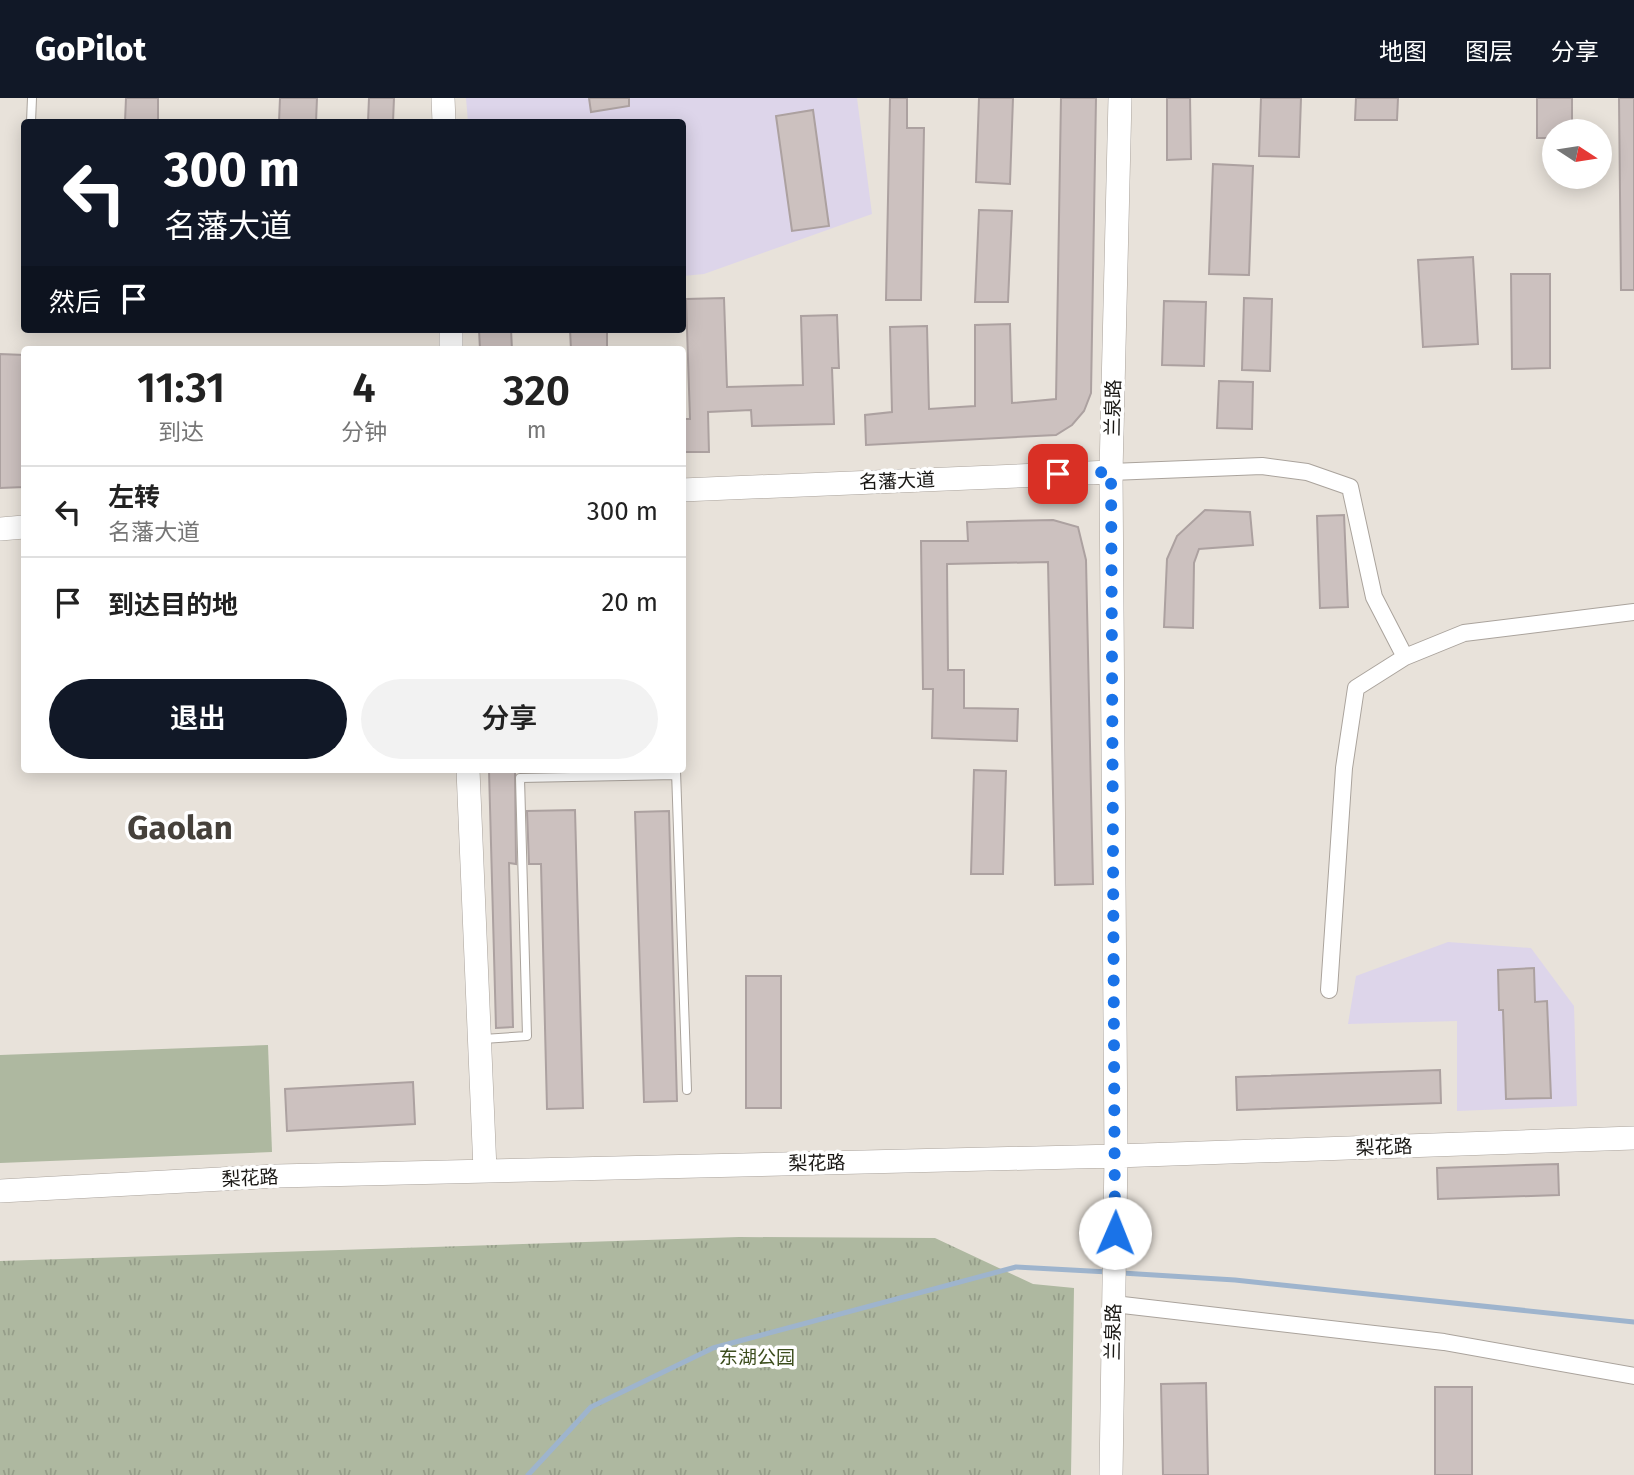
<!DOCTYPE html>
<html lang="zh">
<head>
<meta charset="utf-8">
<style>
	body { margin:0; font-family:"Fira Sans","Noto Sans SC",sans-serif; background:#f2f2f2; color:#222; height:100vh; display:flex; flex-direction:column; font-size:26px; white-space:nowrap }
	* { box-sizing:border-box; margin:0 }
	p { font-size:23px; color:#767676 }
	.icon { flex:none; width:38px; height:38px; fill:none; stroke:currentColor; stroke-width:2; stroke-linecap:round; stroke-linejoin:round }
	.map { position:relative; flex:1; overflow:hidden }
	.details { position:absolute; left:21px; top:248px; width:665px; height:427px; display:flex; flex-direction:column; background:#fff; border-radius:7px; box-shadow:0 4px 18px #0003 }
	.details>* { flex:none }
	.banner { position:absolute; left:21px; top:21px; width:665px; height:214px; border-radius:7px; box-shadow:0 4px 18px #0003; background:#111827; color:#fff; overflow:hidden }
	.needle { width:46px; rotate:102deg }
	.fabs { position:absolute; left:1542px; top:21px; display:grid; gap:14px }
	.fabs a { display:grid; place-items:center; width:70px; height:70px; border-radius:50%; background:#fff; box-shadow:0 4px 18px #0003; font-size:35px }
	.pin { position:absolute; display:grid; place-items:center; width:60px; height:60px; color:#fff; margin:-30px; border-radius:14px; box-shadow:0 4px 10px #0006 }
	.me { position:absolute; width:77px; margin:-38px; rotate:1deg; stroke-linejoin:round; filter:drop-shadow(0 0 5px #0008) }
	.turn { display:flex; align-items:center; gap:24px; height:147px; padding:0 28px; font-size:32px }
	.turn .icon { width:91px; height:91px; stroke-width:2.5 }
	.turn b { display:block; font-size:49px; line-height:60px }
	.then { display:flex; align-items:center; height:66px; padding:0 28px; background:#0003; gap:14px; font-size:26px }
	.eta { display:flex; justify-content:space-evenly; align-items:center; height:119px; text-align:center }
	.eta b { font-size:42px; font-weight:600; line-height:49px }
	.button { display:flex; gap:14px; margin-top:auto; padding:14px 28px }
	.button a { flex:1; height:80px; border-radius:42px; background:#111827; color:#fff; font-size:28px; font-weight:600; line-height:80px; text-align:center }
	.button a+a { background:#f2f2f2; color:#222 }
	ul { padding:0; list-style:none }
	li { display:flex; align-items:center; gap:21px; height:91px; padding:0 28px; border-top:2px solid #e0e0e0 }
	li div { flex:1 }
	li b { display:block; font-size:26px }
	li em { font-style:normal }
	header { display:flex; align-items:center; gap:42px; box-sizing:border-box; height:98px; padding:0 35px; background:#111827; color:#fff }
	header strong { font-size:33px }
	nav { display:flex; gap:38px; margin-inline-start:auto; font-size:24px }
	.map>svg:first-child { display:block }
	.education { fill:#ddd5ea }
	.grass { fill:url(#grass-tufts) }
	.garden { fill:#aeb8a0 }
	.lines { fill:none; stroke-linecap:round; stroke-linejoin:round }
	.stream { stroke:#9eb4cd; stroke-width:5 }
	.building { fill:#ccc1bf; stroke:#aca1a0; stroke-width:2 }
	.lane-casing { stroke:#aaa39c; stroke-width:10 }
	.street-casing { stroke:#aaa39c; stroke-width:18 }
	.secondary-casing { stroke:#aaa39c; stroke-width:24 }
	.lane { stroke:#fff; stroke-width:8 }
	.street { stroke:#fff; stroke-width:16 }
	.secondary { stroke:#fff; stroke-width:23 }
	.route { stroke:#1a73e8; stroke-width:12; stroke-dasharray:0 21.6 }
	.labels { text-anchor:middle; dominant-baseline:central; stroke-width:7; stroke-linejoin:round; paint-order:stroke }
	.street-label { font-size:19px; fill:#181613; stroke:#fff }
	.park-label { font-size:19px; fill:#3d4e1e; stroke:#fff }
	.town-label { font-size:33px; font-weight:bold; fill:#46413b; stroke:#fff }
</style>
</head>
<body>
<header>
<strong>GoPilot</strong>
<nav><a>地图</a><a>图层</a><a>分享</a></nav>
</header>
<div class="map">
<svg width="1634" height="1377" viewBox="0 0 1634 1377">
	<defs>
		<pattern id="grass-tufts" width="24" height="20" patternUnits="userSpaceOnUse" patternTransform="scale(1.75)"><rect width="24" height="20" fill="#aeb8a0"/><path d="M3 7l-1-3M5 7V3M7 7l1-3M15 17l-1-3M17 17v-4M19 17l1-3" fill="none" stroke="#959d89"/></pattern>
	</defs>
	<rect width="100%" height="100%" fill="#e8e2da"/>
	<path class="education" d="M 466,0 L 857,0 L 872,116 L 704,176 L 683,178 L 682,24 L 468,24 Z
		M 1448,844 L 1531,850 L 1574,908 L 1577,1008 L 1457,1013 L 1457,923 L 1348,926 L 1356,878 Z"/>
	<path class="grass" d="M 739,1139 L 935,1140 L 1033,1186 L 1074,1190 L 1071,1377 L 0,1377 L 0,1163 Z"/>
	<path class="garden" d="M 268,947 L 272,1054 L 0,1065 L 0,957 Z"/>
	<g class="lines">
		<path class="stream" d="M 1122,1175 L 1235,1182 L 1634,1224
			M 528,1377 L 591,1309 L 713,1250 L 1016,1169 L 1108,1174"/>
	</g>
	<path class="building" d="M 126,0 L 158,0 L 158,24 L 125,24 Z
		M 280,0 L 317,0 L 316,24 L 279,24 Z
		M 369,0 L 394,0 L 393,24 L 368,24 Z
		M 589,0 L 629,0 L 629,8 L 591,14 Z
		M 890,0 L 907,0 L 907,30 L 924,30 L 921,202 L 886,202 Z
		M 979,0 L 1013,0 L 1010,86 L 976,84 Z
		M 1061,0 L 1096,0 L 1091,295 L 1084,313 L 1072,327 L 1056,337 L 866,347 L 865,317 L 892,314 L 890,229 L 927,228 L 929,311 L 975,308 L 975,227 L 1010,226 L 1012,305 L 1056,301 Z
		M 1167,0 L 1190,0 L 1191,61 L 1167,62 Z
		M 1261,0 L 1301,0 L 1299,59 L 1259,58 Z
		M 1356,0 L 1398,0 L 1397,22 L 1355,22 Z
		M 1537,0 L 1572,0 L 1572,33 L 1554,33 L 1554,40 L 1537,40 Z
		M 1619,0 L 1634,0 L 1634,192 L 1621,192 Z
		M 813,12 L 829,128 L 792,133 L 776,18 Z
		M 1213,66 L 1253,68 L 1249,177 L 1209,176 Z
		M 979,112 L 1012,113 L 1008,204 L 975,204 Z
		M 1473,159 L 1478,246 L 1423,249 L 1418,162 Z
		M 1511,176 L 1550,176 L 1550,270 L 1512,271 Z
		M 724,200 L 727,289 L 803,287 L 801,218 L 837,217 L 839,270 L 832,270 L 834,326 L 752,328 L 751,312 L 708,314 L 709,354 L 682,354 L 682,321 L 690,321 L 686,201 Z
		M 1244,200 L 1272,201 L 1270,273 L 1242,272 Z
		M 1164,203 L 1206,204 L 1204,268 L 1162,267 Z
		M 479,231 L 511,231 L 512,252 L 480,252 Z
		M 570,231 L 607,231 L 607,252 L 571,252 Z
		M 0,256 L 24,257 L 24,389 L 0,390 Z
		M 1219,283 L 1253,284 L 1252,331 L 1217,330 Z
		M 1205,412 L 1250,414 L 1253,447 L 1199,451 L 1194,465 L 1193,530 L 1164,529 L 1167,461 L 1177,438 Z
		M 1344,417 L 1348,509 L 1320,510 L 1317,418 Z
		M 1053,422 L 1078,429 L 1086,462 L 1093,786 L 1055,787 L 1048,464 L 947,466 L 948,572 L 964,572 L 964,610 L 1018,611 L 1017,643 L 932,640 L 933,591 L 923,591 L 921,443 L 968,443 L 967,424 Z
		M 489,672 L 515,672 L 516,766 L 509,765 L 513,929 L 496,930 Z
		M 974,672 L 1006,673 L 1003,776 L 971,776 Z
		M 575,712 L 583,1010 L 547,1011 L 541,766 L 529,766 L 527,713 Z
		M 669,713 L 677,1003 L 644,1004 L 635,714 Z
		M 1534,870 L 1535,904 L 1547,903 L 1551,1000 L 1506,1001 L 1503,912 L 1499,912 L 1498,872 Z
		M 746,878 L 781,878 L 781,1010 L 746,1010 Z
		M 1440,972 L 1441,1005 L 1237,1012 L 1236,979 Z
		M 413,984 L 415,1026 L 287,1033 L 285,991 Z
		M 1558,1066 L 1559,1097 L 1438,1101 L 1437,1070 Z
		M 1206,1285 L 1208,1377 L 1163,1377 L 1161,1286 Z
		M 1435,1289 L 1472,1289 L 1472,1377 L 1435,1377 Z"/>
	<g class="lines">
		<defs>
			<path id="lane" d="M 31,24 L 32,0
				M 676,673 L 687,992
				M 483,941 L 527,938 L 520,680 L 676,677"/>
			<path id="street" d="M 1111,374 L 1262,368 L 1307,374 L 1350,389 L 1374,499 L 1405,559
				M 1329,892 L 1344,670 L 1356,590 L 1405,559 L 1464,535 L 1634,514
				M 1114,1206 L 1444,1244 L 1634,1278"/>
			<path id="secondary" d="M 443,0 L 444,24
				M 451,231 L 451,252
				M 682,392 L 1111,374
				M 0,431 L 24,429
				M 468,672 L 485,1072
				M 0,1093 L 277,1078 L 1116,1058 L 1634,1040
				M 1111,1377 L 1116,1058 L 1111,374 L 1120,0"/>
		</defs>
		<use href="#lane" class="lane-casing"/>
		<use href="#street" class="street-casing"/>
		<use href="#secondary" class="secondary-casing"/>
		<use href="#lane" class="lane"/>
		<use href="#street" class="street"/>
		<use href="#secondary" class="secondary"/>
	</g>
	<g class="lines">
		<path class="route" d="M 1058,376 L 1111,374 L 1115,1135"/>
	</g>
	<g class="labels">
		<g class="street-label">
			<text transform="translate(1113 310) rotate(-89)">兰泉路</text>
			<text transform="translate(897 383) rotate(-2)">名藩大道</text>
			<text transform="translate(1384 1049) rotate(-2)">梨花路</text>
			<text transform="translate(817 1065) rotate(-1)">梨花路</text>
			<text transform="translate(250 1080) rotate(-3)">梨花路</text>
			<text transform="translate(1113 1234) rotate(-89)">兰泉路</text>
		</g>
		<g class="park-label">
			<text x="757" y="1259">东湖公园</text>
		</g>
		<g class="town-label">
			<text x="180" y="730">Gaolan</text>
		</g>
	</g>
</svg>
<div class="fabs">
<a><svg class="needle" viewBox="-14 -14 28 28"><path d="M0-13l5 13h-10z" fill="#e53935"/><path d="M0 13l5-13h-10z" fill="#767676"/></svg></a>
</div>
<div class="pin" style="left:1058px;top:376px;background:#d93025"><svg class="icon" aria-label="arrive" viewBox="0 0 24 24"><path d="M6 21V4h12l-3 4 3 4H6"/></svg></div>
<svg class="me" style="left:1115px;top:1135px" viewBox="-20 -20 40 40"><circle r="19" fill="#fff"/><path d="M0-13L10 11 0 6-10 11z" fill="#1a73e8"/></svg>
<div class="banner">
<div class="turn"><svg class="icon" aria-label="left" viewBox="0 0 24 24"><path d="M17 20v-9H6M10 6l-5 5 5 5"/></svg><div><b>300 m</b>名藩大道</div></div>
<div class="then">然后<svg class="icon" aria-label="arrive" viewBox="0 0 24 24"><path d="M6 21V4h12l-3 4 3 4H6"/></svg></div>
</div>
<section class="details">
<div class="eta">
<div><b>11:31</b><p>到达</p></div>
<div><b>4</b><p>分钟</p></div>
<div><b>320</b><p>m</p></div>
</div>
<ul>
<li><svg class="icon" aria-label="left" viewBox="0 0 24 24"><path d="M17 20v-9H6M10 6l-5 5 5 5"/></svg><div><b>左转</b><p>名藩大道</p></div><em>300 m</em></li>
<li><svg class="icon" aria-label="arrive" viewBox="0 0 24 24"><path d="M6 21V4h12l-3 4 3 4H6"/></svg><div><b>到达目的地</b></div><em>20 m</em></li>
</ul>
<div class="button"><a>退出</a><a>分享</a></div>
</section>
</div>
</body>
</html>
